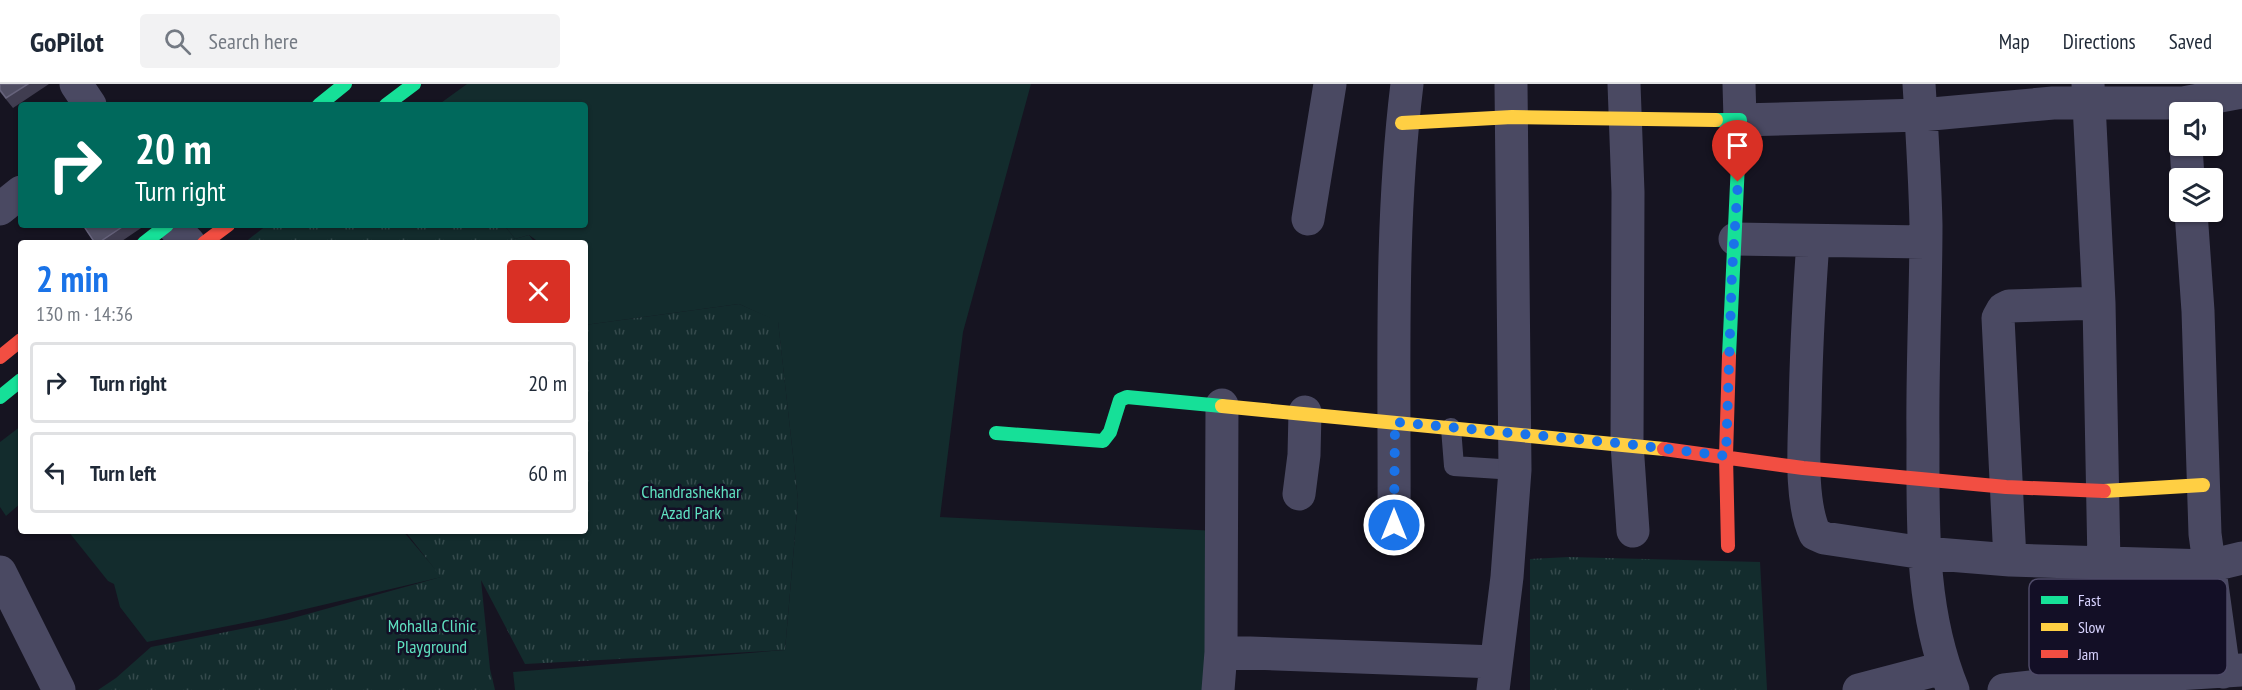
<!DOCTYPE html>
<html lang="en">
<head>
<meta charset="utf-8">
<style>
	body { margin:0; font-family:"PT Sans Narrow",sans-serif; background:#f2f2f3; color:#1f2937; height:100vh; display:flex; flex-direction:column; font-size:22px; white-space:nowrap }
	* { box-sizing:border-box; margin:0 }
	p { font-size:20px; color:#747a83 }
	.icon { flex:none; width:33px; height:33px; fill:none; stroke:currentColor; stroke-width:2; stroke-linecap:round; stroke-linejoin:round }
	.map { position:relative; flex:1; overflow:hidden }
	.side { position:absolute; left:18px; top:156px; width:570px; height:294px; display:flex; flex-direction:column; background:#fff; border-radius:6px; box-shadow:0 2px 4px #0004 }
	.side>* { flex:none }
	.banner { position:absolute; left:18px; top:18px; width:570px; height:126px; border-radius:6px; box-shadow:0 2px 4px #0004; background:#00695c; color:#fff; overflow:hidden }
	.fabs { position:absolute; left:2169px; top:18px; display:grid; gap:12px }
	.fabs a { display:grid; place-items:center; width:54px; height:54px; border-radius:6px; background:#fff; box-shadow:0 2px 4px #0004; font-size:30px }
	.pin { position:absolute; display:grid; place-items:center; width:51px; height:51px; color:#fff; margin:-62px -26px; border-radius:50% 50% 50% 0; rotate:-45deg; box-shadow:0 0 6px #0007 }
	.pin .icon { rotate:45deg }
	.me { position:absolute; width:66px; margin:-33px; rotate:0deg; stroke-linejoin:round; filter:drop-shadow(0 0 4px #0008) }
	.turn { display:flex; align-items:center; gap:21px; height:126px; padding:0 18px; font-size:27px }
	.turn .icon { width:78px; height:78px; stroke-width:2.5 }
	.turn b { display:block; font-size:42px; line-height:51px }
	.round { display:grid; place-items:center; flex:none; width:63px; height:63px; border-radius:6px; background:#f2f2f3 }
	.summary { display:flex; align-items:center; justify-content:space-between; height:102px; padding:0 18px }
	h1 { font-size:36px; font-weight:700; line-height:45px; color:#1a73e8 }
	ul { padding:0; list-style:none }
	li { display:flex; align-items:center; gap:18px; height:81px; margin:0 12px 9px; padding:0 6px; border:3px solid #e0e1e3; border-radius:6px }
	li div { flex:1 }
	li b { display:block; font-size:22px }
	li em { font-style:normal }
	header { display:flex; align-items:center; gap:36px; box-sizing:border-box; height:84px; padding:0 30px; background:#fff; border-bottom:2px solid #e0e1e3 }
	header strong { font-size:28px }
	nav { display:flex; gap:33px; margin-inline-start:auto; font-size:21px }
	.search { width:420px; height:54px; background:#f2f2f3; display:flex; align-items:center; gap:15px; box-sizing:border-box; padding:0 21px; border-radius:6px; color:#747a83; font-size:22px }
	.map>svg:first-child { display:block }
	.grass { fill:#132c2d }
	.park { fill:url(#park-tufts) }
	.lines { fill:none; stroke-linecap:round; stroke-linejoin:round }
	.lane { stroke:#4a4962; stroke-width:20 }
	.street { stroke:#4a4962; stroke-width:33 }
	.fast { stroke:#16e098; stroke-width:14 }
	.slow { stroke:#ffcf43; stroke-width:14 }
	.jam { stroke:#f24e42; stroke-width:14 }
	.wall { fill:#403d50 }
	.building { fill:#504e63; stroke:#66637b; stroke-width:1.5 }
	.route { stroke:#1a73e8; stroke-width:10; stroke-dasharray:0 18 }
	.labels { text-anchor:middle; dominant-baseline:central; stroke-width:5; stroke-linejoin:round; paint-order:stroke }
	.park-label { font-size:18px; fill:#5fe0c0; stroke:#130f26 }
	.key { fill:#130f26; stroke:#4e4a67; stroke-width:1.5 }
	.key-label { font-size:16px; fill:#d9d4ff }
</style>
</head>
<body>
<header>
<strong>GoPilot</strong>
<div class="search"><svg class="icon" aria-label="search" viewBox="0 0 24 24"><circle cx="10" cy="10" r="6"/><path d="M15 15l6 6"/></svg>Search here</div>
<nav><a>Map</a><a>Directions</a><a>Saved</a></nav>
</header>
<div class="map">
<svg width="2242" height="606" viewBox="0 0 2242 606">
	<defs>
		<pattern id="park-tufts" width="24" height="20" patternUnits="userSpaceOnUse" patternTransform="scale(1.5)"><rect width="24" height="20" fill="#132c2d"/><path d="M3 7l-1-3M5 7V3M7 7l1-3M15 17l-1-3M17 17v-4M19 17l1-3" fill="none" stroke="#354a4c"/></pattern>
	</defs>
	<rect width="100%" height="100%" fill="#161421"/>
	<path class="grass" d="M 467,0 L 1031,0 L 963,248 L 940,433 L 1217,447 L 1208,606 L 515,606 L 513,588 L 785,566 L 798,416 L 778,238 L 739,220 L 585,241 L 585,159 L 540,159 L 529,151 L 515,155 L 504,141 L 585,141 L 585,21 L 438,21 Z
		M 21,342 L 21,419 L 6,432 L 0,423 L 0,358 Z
		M 68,447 L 403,447 L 442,493 L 263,535 L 147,558 L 120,523 L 114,500 L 108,497 Z"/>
	<path class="park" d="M 267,141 L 504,141 L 515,155 L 529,151 L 535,159 L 244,159 Z
		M 739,220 L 778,237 L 798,416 L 785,566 L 525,580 L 481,496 L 490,585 L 495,606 L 98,606 L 116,594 L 151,563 L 286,536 L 441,493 L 405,447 L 585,447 L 585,241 Z
		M 1569,473 L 1760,478 L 1767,606 L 1530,606 L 1530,475 Z"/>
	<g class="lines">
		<path class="lane" d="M 1451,344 L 1454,382 L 1515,386"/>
		<path class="street" d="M 76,0 L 90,21
			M 1624,0 L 1628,108 L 1627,360 L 1633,447
			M 1739,0 L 1740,36 L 1921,31 L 2053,19 L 2183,19 L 2242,8
			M 1919,0 C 1922,47 1925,94 1926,141 C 1926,212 1922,284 1923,355 C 1923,440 1920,526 1953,606
			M 2088,0 L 2099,219 L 2104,480 L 2112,606
			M 2186,62 L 2188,94
			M 0,125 L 21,108
			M 2191,128 L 2198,227 L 2205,450 L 2224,588
			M 1308,135 L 1330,0
			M 172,141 L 189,159
			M 1735,155 L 1925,158
			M 1813,157 C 1809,213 1806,270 1805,327 C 1804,362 1800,417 1815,450 L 1824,454 L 1924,469 L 2010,476 L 2209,482 L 2242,474
			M 1299,410 L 1304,371 L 1305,328
			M 1394,441 C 1395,294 1389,146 1407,0
			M 2010,476 L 1998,234 L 2003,225 L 2009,222 L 2099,219
			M 0,488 L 59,606
			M 1221,568 L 1496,578
			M 1218,606 L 1221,568 L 1222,321
			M 1493,606 L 1507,493 L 1515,386 L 1511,0
			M 1859,606 L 1943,584
			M 2004,606 L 2111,594 L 2242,586"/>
		<path class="fast" d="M 319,21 L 345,0
			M 386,21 L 414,0
			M 1716,36 L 1740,36 L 1729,272
			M 144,159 L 167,141
			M 0,313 L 21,296
			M 996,349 L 1103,357 L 1110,348 L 1120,316 L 1127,313 L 1222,322"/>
		<path class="slow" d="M 1402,39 L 1512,33 L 1716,36
			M 1222,322 L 1664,365
			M 2104,407 L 2203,401"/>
		<path class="jam" d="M 204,159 L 228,141
			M 0,273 L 21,256
			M 1664,365 L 1803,384 L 2006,403 L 2104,407
			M 1728,462 L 1726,372 L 1729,272"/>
	</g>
	<path class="wall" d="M 0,0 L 49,0 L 13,24 L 0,8 Z
		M 83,141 L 144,141 L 144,142 L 119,159 L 95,159 Z"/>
	<path class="building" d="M 0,0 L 28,0 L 6,14 L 0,6 Z
		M 83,141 L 125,141 L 98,159 L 95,159 Z"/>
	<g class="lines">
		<path class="route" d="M 1394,441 L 1395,338 L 1627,360 L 1726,372 L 1732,188 L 1738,98"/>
	</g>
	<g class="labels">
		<g class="park-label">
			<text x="691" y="407">Chandrashekhar<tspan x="691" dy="21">Azad Park</tspan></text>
			<text x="432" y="541">Mohalla Clinic<tspan x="432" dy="21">Playground</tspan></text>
		</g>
	</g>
	<rect x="2029" y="495" width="198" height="96" rx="9" class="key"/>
	<rect x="2041" y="512" width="27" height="8" fill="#16e098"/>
	<rect x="2041" y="539" width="27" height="8" fill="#ffcf43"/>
	<rect x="2041" y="566" width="27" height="8" fill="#f24e42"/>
	<g class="key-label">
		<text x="2078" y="522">Fast</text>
		<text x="2078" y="549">Slow</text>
		<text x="2078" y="576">Jam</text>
	</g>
</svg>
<div class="fabs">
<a><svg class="icon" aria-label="sound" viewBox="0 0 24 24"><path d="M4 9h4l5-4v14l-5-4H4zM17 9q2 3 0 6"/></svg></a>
<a><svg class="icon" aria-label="layers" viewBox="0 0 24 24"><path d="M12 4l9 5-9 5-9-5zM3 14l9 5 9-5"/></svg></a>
</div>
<div class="pin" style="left:1738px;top:98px;background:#d93025"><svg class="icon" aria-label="arrive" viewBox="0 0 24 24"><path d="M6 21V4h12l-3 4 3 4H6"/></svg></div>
<svg class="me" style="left:1394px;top:441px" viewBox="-20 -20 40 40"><circle r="17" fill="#1a73e8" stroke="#fff" stroke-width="3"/><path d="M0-11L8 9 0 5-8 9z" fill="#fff"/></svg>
<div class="banner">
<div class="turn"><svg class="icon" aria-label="right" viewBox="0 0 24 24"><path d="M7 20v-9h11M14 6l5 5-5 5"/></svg><div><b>20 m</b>Turn right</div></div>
</div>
<section class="side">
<div class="summary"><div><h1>2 min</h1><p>130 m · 14:36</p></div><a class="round" style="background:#d93025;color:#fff"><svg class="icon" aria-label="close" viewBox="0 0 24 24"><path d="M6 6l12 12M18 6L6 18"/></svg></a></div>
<ul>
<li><svg class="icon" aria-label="right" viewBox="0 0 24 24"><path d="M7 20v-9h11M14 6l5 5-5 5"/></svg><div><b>Turn right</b></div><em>20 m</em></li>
<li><svg class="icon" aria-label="left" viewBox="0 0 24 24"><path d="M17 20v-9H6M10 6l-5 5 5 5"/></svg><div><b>Turn left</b></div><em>60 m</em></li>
</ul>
</section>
</div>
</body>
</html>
